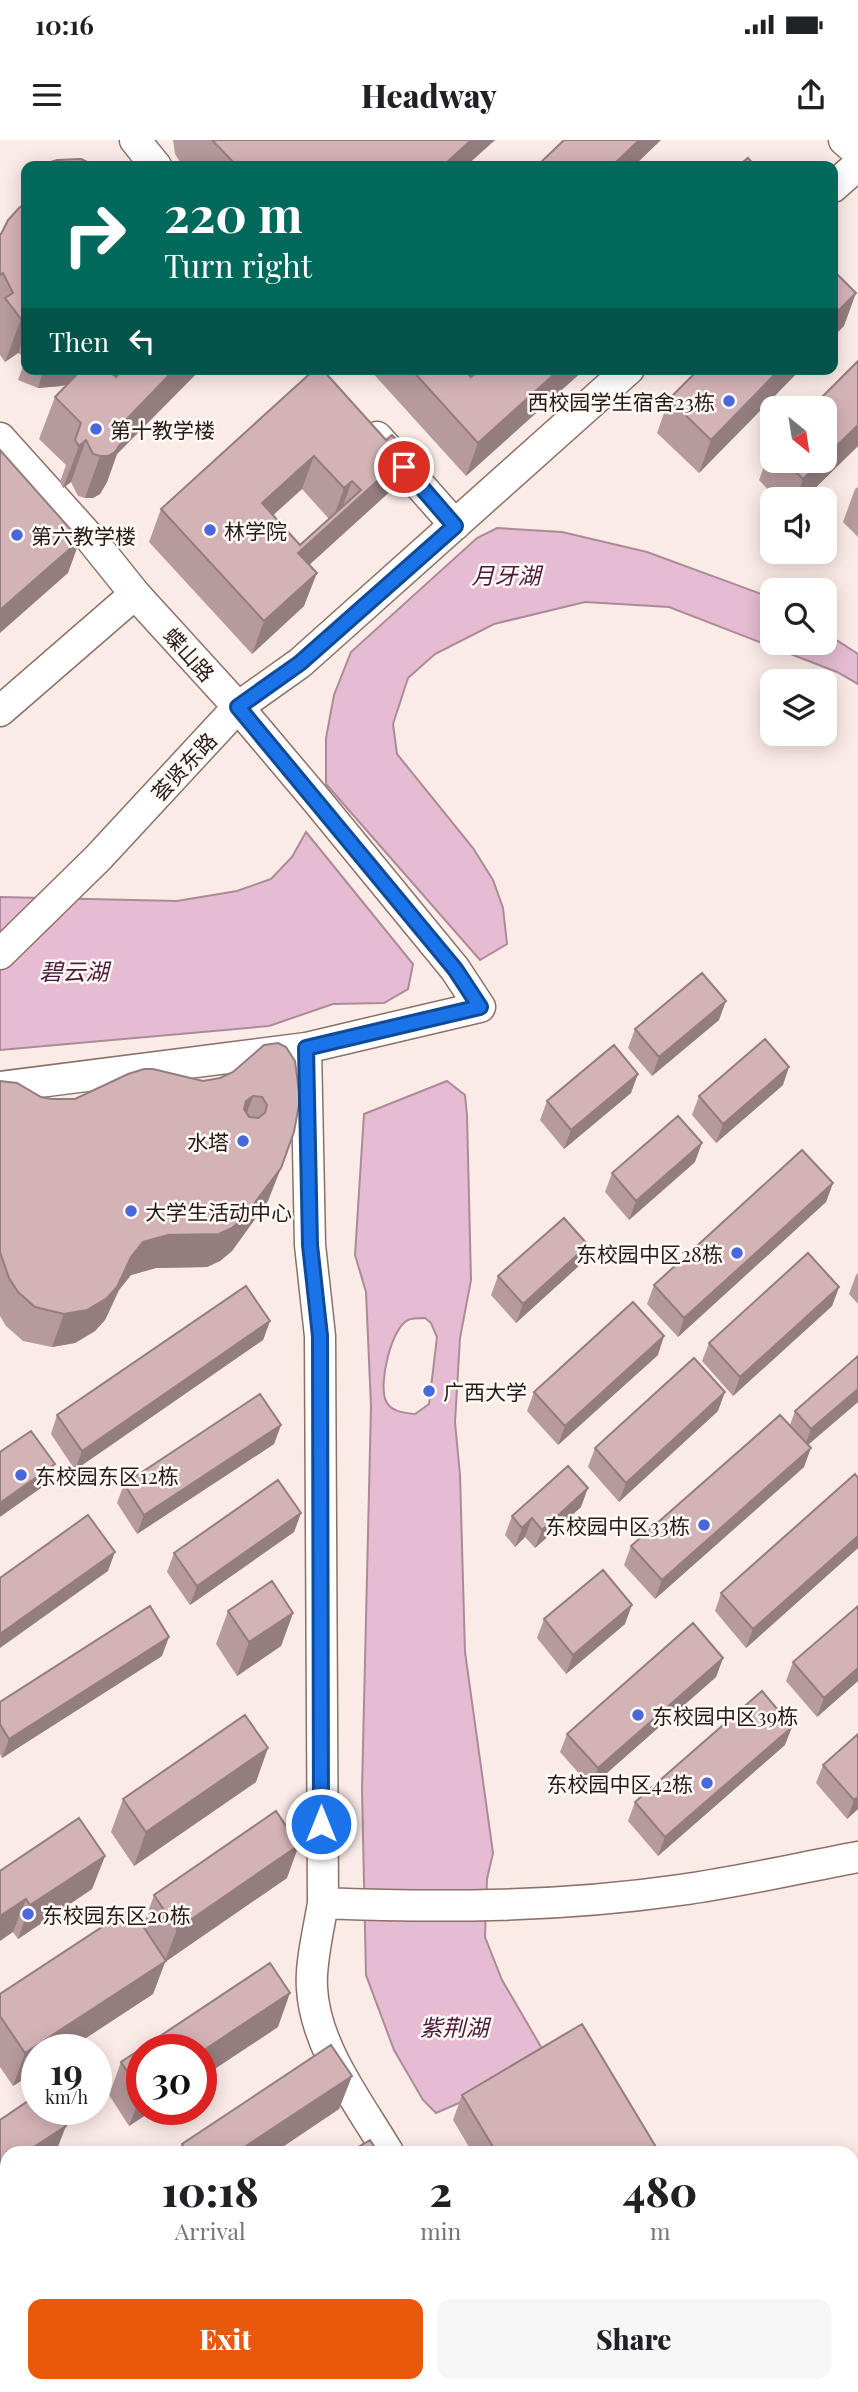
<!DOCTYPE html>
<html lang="en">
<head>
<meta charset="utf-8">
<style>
	body { margin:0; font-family:"Playfair Display","Noto Sans SC",serif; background:#f6f6f6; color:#202124; height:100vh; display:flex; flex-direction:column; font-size:26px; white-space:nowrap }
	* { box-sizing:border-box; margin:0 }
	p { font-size:23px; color:#757577 }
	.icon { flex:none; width:38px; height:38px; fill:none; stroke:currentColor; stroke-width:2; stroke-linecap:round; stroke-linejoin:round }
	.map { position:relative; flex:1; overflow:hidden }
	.drawer { position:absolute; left:0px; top:2006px; width:859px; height:247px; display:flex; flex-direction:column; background:#fff; border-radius:21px 21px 0 0; box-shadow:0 4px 18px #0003 }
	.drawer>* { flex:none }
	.hud { position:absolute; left:21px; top:21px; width:817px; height:214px; border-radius:14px; box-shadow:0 4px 18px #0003; background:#00695c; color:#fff; overflow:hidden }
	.needle { width:46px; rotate:150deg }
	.tools { position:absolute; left:760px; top:256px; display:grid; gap:14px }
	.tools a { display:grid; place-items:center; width:77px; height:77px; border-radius:14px; background:#fff; box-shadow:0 4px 18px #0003; font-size:35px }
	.speed { position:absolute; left:21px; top:1894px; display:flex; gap:14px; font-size:35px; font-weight:700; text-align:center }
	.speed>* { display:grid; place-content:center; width:91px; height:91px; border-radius:50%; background:#fff; box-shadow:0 4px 18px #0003; line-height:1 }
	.speed small { font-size:18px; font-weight:400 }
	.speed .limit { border:10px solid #d22; background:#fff; color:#111 }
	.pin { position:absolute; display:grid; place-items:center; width:60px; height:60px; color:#fff; margin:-30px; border:4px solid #fff; border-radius:50%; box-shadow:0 2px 7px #0007 }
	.me { position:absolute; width:77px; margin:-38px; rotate:0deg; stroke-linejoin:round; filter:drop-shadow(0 0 5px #0008) }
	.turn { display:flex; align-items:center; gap:24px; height:147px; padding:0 28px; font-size:32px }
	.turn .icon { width:91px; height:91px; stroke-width:2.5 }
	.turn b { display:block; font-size:49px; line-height:60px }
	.then { display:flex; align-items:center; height:66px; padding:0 28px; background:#0003; gap:14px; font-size:26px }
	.eta { display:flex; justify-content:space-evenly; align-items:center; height:119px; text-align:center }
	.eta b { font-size:42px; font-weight:800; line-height:49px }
	.primary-button { display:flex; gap:14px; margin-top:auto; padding:14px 28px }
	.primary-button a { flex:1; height:80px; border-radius:14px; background:#ea580c; color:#fff; font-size:28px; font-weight:800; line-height:80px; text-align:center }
	.primary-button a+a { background:#f6f6f6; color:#202124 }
	.status { display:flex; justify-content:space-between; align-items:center; height:49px; padding:0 35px; background:#fff; direction:ltr }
	.status svg { height:19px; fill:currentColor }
	header { display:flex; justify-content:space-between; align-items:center; height:91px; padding:0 28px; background:#fff; font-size:32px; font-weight:800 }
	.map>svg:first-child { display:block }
	.built { fill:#fbebe6; fill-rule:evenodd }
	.water { fill:#e5bcd1; stroke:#ab8b99; stroke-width:2; fill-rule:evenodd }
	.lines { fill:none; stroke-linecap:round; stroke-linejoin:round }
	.minor-casing { stroke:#8c7067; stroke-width:33 }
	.minor { stroke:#fff; stroke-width:30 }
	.wall { fill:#b69a9d; fill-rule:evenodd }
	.shaded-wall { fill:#947d7f }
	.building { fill:#d4b3b6; stroke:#947d7f; stroke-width:2; fill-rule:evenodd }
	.route-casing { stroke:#114b97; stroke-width:18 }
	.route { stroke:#1a73e8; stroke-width:12 }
	.poi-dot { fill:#4868dc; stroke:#fff9f6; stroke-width:2.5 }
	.labels { text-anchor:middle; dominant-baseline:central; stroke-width:5; stroke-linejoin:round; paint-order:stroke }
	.poi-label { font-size:21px; fill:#251a16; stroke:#fff9f6; text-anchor:start }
	.street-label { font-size:21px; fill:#251a16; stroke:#fff9f6 }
	.water-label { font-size:23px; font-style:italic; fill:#4c1a38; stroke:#fff9f6 }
</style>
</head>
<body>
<div class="status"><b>10:16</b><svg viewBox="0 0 49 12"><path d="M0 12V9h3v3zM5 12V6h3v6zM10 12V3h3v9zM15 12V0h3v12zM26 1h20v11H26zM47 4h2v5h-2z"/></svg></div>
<header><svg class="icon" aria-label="menu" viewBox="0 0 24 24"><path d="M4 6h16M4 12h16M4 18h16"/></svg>Headway<svg class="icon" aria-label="share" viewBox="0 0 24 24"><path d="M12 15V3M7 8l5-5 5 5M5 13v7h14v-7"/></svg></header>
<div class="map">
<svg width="858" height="2252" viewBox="0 0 858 2252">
	<rect width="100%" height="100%" fill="#fff9f6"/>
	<path class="built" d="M 0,0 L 858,0 L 858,2252 L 0,2252 ZM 26,26 L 833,26 L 833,229 L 26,229 ZM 772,268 L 824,268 L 824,320 L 772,320 ZM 772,359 L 824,359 L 824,411 L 772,411 ZM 772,450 L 824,450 L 824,502 L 772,502 ZM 772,541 L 824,541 L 824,593 L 772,593 ZM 37,1909 L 96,1909 L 96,1969 L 37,1969 ZM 142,1909 L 201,1909 L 201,1969 L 142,1969 ZM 7,2012 L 852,2012 L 852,2245 L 7,2245 Z"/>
	<path class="water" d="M 497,388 L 562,392 L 647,412 L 772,458 L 772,502 L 824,502 L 824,492 L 858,514 L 858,544 L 837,532 L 669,467 L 585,462 L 494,484 L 435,514 L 408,538 L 393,584 L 397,614 L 473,708 L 493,740 L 503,768 L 507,804 L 480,820 L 326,644 L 326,598 L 334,555 L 351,512 L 477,398 Z
		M 306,692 L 413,824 L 408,849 L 384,863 L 333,864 L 269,886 L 0,910 L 0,757 L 177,761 L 237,751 L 271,739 L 292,717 Z
		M 447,941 L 465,955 L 467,975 L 471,1140 L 460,1198 L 455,1282 L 460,1335 L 465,1512 L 493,1713 L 487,1739 L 485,1797 L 502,1840 L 544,1912 L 482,1953 L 436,1973 L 423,1960 L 394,1910 L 366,1835 L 362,1649 L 371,1266 L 366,1152 L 355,1115 L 364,974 ZM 425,1178 L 431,1183 L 437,1197 L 429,1264 L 415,1274 C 404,1273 391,1272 386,1261 C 378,1245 391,1188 408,1180 C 412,1178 420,1178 425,1178 Z"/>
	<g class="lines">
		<defs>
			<path id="minor" d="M 135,0 L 156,26
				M 844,0 L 858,12
				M 833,47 L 858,25
				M 377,297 L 455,385
				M 0,298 L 90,398 L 135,454 L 238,567 L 314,657 L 455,829 L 480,867 L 306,908 L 0,947
				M 0,571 L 135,454
				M 0,814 L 98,718 L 238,567 L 300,523 L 629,229
				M 306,908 L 310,1105 L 320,1196 L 323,1763 C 319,1788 310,1824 312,1848 C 315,1907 359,1963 388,2012
				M 323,1763 C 442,1768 561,1767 680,1750 C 739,1742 799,1728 858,1717
				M 0,2192 L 7,2203
				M 33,2245 L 37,2252
				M 525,2245 L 529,2252"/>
		</defs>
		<use href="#minor" class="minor-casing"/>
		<use href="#minor" class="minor"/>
	</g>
	<path class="wall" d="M 173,0 L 495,0 L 466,26 L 185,26 L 180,22 L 175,14 Z
		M 26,56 L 26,229 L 81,229 L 80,231 L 82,229 L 201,229 L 117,314 L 107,342 L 100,354 L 93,358 L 85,358 L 78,356 L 71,342 L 63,348 L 60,342 L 66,325 L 39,299 L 55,257 L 67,245 L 61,246 L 38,248 L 18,240 L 26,218 L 18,213 L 5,222 L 0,215 L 0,94 L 1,94 L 23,65 Z
		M 858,221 L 858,306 L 804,359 L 777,359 L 759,340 L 771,307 L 772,306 L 772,320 L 824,320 Z
		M 315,229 L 396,346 L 309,425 L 304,466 L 252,514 L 149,402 L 161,369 ZM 302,349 L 329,379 L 300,405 L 273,375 Z
		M 369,229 L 464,229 L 471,237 L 585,229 L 466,336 Z
		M 801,229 L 699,333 L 657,293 L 669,259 Z
		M 858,347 L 858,397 L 843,382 L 855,349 Z
		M 719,880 L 652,936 L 628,908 L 635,889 Z
		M 278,903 L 268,1061 L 232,1111 L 220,1121 L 207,1127 L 156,1128 L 131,1135 L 119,1150 L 105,1180 L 95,1191 L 75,1203 L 52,1207 L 23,1201 L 6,1186 L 0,1176 L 0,941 L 41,957 L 52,959 L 75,959 L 220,938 L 233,932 Z
		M 783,945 L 716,1003 L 692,975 L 699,956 Z
		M 631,953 L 564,1009 L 540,980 L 547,961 Z
		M 695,1022 L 629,1080 L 605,1052 L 612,1033 Z
		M 833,1043 L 826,1062 L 678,1197 L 647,1164 L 654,1145 Z
		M 588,1105 L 581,1124 L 516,1183 L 491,1155 L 498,1136 Z
		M 858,1133 L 858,1164 L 849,1154 L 856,1135 Z
		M 839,1147 L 832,1166 L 733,1256 L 702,1221 L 709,1203 Z
		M 270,1181 L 263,1200 L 75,1330 L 51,1294 L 57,1275 Z
		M 658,1215 L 558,1305 L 527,1271 L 534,1252 Z
		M 858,1216 L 858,1262 L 808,1305 L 804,1327 L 655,1459 L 624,1425 L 631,1406 L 790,1285 L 795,1271 Z
		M 718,1271 L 619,1362 L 588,1327 L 595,1308 Z
		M 281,1285 L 274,1304 L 137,1394 L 117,1363 L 124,1344 Z
		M 858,1338 L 858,1408 L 746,1508 L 715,1471 L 721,1453 Z
		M 581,1367 L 535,1408 L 525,1397 L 515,1407 L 505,1395 L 512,1376 Z
		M 301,1373 L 294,1392 L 190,1465 L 167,1432 L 174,1413 Z
		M 858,1466 L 858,1541 L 817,1577 L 786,1541 L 793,1522 Z
		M 228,1471 L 293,1473 L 281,1506 L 237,1536 L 216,1504 Z
		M 544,1479 L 625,1484 L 566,1534 L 537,1498 Z
		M 162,1516 L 2,1618 L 0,1614 L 0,1562 Z
		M 723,1518 L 716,1537 L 591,1647 L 560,1612 L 567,1594 Z
		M 858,1594 L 858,1669 L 847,1679 L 816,1643 L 823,1625 Z
		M 785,1605 L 658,1716 L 628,1681 L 635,1662 Z
		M 256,1642 L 134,1726 L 111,1692 L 123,1659 Z
		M 105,1716 L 92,1749 L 18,1799 L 13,1792 L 0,1731 Z
		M 287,1738 L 165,1822 L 153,1854 L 13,1946 L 0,1927 L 0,1854 L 143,1786 L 154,1755 Z
		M 278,1887 L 201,1938 L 201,1909 L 142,1969 L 155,1969 L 129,1986 L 109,1955 L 121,1922 Z
		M 352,1936 L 339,1969 L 275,2012 L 179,2012 L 182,2004 Z
		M 462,1955 L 659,2012 L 472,2012 L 453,1980 Z"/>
	<path class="shaded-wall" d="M 471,0 L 495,0 L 466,26 L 443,26 Z
		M 639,0 L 661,0 L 634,26 L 612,26 Z
		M 856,153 L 844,186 L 833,197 L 833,176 Z
		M 26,176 L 26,191 L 18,213 L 5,222 L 21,179 Z
		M 44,229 L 81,229 L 76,242 L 61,246 L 38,248 Z
		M 175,229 L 201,229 L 117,314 L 107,342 L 100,354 L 93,358 L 85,358 L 100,316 L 119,287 Z
		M 560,229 L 585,229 L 466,336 L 478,303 Z
		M 780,229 L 801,229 L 699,333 L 711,300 Z
		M 858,285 L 858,306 L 804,359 L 796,359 L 803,339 L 822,320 L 824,320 L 824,318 Z
		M 86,300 L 71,342 L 63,348 L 79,306 Z
		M 408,313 L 396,346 L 286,446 L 298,413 Z
		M 314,316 L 302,349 L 250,396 L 262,363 Z
		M 352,341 L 340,374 L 332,382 L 344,348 Z
		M 80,400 L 68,433 L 0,493 L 0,470 Z
		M 317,433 L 304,466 L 252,514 L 264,481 Z
		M 726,861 L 719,880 L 652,936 L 659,917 Z
		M 789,927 L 783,945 L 716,1003 L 723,984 Z
		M 638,934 L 631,953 L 564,1009 L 571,990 Z
		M 253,956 L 241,989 L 246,961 Z
		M 702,1003 L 695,1022 L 629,1080 L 636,1061 Z
		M 281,1028 L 268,1061 L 232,1111 L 220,1121 L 207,1127 L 156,1128 L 131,1135 L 119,1150 L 105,1180 L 95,1191 L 75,1203 L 52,1207 L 64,1174 L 131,1117 L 143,1102 Z
		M 833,1043 L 826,1062 L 678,1197 L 684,1178 Z
		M 588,1105 L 581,1124 L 516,1183 L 523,1164 Z
		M 839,1147 L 832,1166 L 733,1256 L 740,1237 Z
		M 270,1181 L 263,1200 L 75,1330 L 82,1311 Z
		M 664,1196 L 658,1215 L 558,1305 L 565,1286 Z
		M 858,1249 L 858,1262 L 804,1308 L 811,1289 Z
		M 725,1252 L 718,1271 L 619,1362 L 626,1343 Z
		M 281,1285 L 274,1304 L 137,1394 L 144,1375 Z
		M 811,1308 L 804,1327 L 655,1459 L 662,1440 Z
		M 55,1324 L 48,1343 L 0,1377 L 0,1363 Z
		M 588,1348 L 581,1367 L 535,1408 L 542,1390 Z
		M 301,1373 L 294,1392 L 190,1465 L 197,1446 Z
		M 532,1378 L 525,1397 L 515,1407 L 522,1388 Z
		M 858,1396 L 858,1408 L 746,1508 L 753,1489 Z
		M 115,1412 L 108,1431 L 0,1508 L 0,1494 Z
		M 632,1465 L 625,1484 L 566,1534 L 573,1515 Z
		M 293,1473 L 281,1506 L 237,1536 L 249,1502 Z
		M 169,1497 L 162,1516 L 2,1618 L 9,1599 Z
		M 723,1518 L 716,1537 L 591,1647 L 598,1628 Z
		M 858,1528 L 858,1541 L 817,1577 L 824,1558 Z
		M 792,1587 L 785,1605 L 658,1716 L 665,1697 Z
		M 268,1608 L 256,1642 L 134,1726 L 146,1692 Z
		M 858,1657 L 858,1669 L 847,1679 L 854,1660 Z
		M 299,1705 L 287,1738 L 165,1822 L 153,1854 L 69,1909 L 37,1909 L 37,1931 L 13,1946 L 25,1913 L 165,1821 L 177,1789 Z
		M 105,1716 L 92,1749 L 18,1799 L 30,1765 Z
		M 26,1759 L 13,1792 L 0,1801 L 0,1776 Z
		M 290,1853 L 278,1887 L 201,1938 L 201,1912 Z
		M 352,1936 L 339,1969 L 275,2012 L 237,2012 Z
		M 142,1952 L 142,1969 L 155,1969 L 129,1986 Z
		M 66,1986 L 56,2012 L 26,2012 Z
		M 7,2026 L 7,2051 L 0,2056 L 0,2030 Z
		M 7,2244 L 7,2245 L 12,2245 L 10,2252 L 0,2252 L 0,2249 Z
		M 433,2245 L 471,2245 L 461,2252 L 423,2252 Z"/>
	<path class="building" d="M 212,0 L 471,0 L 443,26 L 237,26 Z
		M 564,0 L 639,0 L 612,26 L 537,26 Z
		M 748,18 L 755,26 L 738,26 Z
		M 81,19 L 95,26 L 38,26 L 57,20 Z
		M 26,63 L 26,176 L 21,179 L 5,158 L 13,153 L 3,133 L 0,135 L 0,94 L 1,94 L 8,80 L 19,68 Z
		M 833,130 L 856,153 L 833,176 Z
		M 858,221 L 858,285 L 824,318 L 824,268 L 811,268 Z
		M 82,229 L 107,229 L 116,237 L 123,229 L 175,229 L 119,287 L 123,300 L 115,312 L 108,316 L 100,316 L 93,314 L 86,300 L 79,306 L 75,300 L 81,283 L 55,257 Z
		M 315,229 L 322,229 L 386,300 L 392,295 L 408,313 L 298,413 L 317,433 L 264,481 L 161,369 ZM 314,316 L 344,348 L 352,341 L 361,350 L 300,405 L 262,363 Z
		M 411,229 L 464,229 L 471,237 L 480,229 L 560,229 L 478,303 Z
		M 699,229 L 780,229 L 711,300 L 669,259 Z
		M 0,310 L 80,400 L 0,470 Z
		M 784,320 L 822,320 L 803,339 Z
		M 702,833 L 726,861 L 659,917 L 635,889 Z
		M 765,899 L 789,927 L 723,984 L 699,956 Z
		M 278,903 L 286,907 L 295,921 L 300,959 L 294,992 L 281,1028 L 244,1077 L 232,1088 L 219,1094 L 168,1095 L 143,1102 L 131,1117 L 117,1147 L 107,1158 L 87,1170 L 64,1174 L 35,1167 L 18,1152 L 9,1138 L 0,1112 L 0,941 L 17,943 L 41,957 L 52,959 L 75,959 L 128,934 L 144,929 L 153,929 L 203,941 L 220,938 L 233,932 L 264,905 ZM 253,956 L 262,957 L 267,965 L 265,973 L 258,978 L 249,977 L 244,969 L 246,961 Z
		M 614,905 L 638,934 L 571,990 L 547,961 Z
		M 678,976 L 702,1003 L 636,1061 L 612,1033 Z
		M 802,1010 L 833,1043 L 684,1178 L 654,1145 Z
		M 564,1078 L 588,1105 L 523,1164 L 498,1136 Z
		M 808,1113 L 839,1147 L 740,1237 L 709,1203 Z
		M 246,1146 L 270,1181 L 82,1311 L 57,1275 Z
		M 633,1162 L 664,1196 L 565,1286 L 534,1252 Z
		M 858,1216 L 858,1249 L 811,1289 L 795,1271 Z
		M 694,1218 L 725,1252 L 626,1343 L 595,1308 Z
		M 260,1254 L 281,1285 L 144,1375 L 124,1344 Z
		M 780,1275 L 811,1308 L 662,1440 L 631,1406 Z
		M 31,1291 L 55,1324 L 0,1363 L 0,1312 Z
		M 568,1326 L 588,1348 L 542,1390 L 532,1378 L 522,1388 L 512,1376 Z
		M 855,1334 L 858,1338 L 858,1396 L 753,1489 L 721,1453 Z
		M 278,1340 L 301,1373 L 197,1446 L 174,1413 Z
		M 88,1375 L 115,1412 L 0,1494 L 0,1438 Z
		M 603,1430 L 632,1465 L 573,1515 L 544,1479 Z
		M 272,1441 L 293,1473 L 249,1502 L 228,1471 Z
		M 150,1466 L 169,1497 L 9,1599 L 0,1584 L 0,1562 Z
		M 858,1466 L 858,1528 L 824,1558 L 793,1522 Z
		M 693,1483 L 723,1518 L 598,1628 L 567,1594 Z
		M 762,1551 L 792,1587 L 665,1697 L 635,1662 Z
		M 245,1575 L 268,1608 L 146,1692 L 123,1659 Z
		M 858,1594 L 858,1657 L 854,1660 L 823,1625 Z
		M 276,1671 L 299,1705 L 177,1789 L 154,1755 Z
		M 79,1678 L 105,1716 L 30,1765 L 26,1759 L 0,1776 L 0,1731 Z
		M 131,1768 L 166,1821 L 25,1913 L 0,1876 L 0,1854 Z
		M 270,1823 L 290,1853 L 201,1912 L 201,1909 L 142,1909 L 141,1952 L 121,1922 Z
		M 582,1884 L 659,2012 L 496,2012 L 462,1955 Z
		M 331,1905 L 352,1936 L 237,2012 L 188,2012 L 182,2004 Z
		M 37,1955 L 37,1969 L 54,1969 L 66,1986 L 26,2012 L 7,2012 L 7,2026 L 0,2030 L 0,1980 Z
		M 370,2000 L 378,2012 L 350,2012 Z
		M 134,2009 L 137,2012 L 128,2012 Z
		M 0,2217 L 7,2228 L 7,2244 L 0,2249 Z
		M 166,2245 L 240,2245 L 243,2249 L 238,2252 L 156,2252 Z
		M 367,2245 L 433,2245 L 423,2252 L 356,2252 Z"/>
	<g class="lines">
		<defs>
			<path id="route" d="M 321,1684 L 320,1196 L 310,1105 L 306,908 L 480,867 L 455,829 L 238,567 L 300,523 L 455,386 L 404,327"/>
		</defs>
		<use href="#route" class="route-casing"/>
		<use href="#route" class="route"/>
	</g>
	<g class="poi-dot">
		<circle cx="729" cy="261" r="7"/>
		<circle cx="96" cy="289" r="7"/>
		<circle cx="210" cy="390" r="7"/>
		<circle cx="17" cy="395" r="7"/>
		<circle cx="243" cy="1001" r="7"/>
		<circle cx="131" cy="1071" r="7"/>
		<circle cx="737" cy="1113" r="7"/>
		<circle cx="429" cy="1251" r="7"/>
		<circle cx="21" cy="1335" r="7"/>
		<circle cx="704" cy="1385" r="7"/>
		<circle cx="638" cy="1575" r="7"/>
		<circle cx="707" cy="1643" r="7"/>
		<circle cx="28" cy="1774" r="7"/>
	</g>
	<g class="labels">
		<g class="poi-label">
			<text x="715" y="261" text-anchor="end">西校园学生宿舍23栋</text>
			<text x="110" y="289">第十教学楼</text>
			<text x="224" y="390">林学院</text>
			<text x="31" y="395">第六教学楼</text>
			<text x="229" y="1001" text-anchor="end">水塔</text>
			<text x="145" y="1071">大学生活动中心</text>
			<text x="723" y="1113" text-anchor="end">东校园中区28栋</text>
			<text x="443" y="1251">广西大学</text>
			<text x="35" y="1335">东校园东区12栋</text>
			<text x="690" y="1385" text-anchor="end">东校园中区33栋</text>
			<text x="652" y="1575">东校园中区39栋</text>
			<text x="693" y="1643" text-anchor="end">东校园中区42栋</text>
			<text x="42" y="1774">东校园东区20栋</text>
		</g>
		<g class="street-label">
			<text transform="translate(190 514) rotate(48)">蝶山路</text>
			<text transform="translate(183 626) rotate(-47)">荟贤东路</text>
		</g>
		<g class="water-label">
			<text x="506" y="434">月牙湖</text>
			<text x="74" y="830">碧云湖</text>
			<text x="454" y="1886">紫荆湖</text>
		</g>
	</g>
</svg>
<div class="tools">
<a><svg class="needle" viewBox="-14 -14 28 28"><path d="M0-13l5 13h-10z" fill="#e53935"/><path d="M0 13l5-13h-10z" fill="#757577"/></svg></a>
<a><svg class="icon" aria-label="sound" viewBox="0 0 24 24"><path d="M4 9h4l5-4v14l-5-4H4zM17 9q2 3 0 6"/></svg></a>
<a><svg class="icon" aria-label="search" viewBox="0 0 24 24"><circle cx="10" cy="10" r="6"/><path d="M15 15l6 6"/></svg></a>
<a><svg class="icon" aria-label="layers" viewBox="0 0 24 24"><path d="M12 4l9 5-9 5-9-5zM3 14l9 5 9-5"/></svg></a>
</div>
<div class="speed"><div>19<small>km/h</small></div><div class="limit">30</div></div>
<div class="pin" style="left:404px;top:327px;background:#d93025"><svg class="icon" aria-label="arrive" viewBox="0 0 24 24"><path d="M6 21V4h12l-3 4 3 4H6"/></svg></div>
<svg class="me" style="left:321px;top:1684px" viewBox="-20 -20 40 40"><circle r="17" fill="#1a73e8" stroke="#fff" stroke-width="3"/><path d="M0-11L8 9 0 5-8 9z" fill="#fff"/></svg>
<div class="hud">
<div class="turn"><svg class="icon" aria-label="right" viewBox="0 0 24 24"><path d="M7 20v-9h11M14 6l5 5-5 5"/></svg><div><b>220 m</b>Turn right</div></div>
<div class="then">Then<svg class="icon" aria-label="left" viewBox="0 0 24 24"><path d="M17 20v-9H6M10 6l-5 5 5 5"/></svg></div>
</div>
<section class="drawer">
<div class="eta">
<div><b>10:18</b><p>Arrival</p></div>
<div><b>2</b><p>min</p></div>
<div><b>480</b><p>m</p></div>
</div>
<div class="primary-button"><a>Exit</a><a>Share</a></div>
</section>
</div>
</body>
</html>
